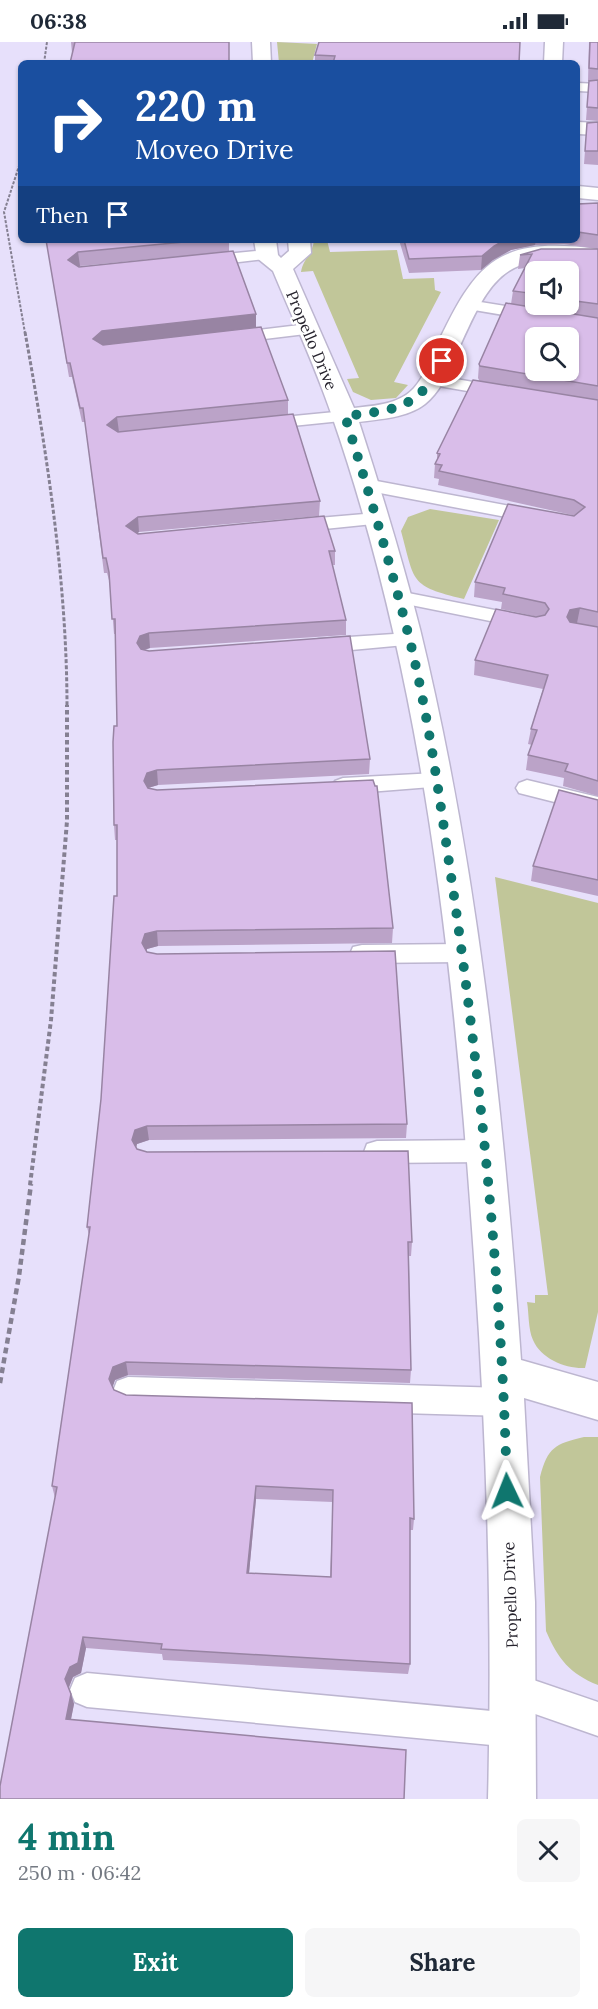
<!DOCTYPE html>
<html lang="en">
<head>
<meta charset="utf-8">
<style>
	body { margin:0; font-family:Lora,serif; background:#f6f6f7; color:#1f2937; height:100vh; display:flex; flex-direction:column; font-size:22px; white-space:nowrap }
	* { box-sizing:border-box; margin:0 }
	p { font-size:20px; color:#747a83 }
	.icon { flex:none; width:33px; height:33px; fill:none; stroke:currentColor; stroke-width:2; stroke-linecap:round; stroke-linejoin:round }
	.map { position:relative; height:1757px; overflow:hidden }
	.side { display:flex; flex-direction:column; background:#fff; flex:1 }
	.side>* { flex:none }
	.top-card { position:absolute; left:18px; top:18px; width:562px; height:183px; border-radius:9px; box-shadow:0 2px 4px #0004; background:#1a4fa0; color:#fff; overflow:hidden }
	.tools { position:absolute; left:525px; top:219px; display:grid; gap:12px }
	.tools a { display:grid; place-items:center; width:54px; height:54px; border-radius:9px; background:#fff; box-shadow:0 2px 4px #0004; font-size:30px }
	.pin { position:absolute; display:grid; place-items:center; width:51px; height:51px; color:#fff; margin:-26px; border:3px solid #fff; border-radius:50%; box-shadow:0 2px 6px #0007 }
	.me { position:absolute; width:66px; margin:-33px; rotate:358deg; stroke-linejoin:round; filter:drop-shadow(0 0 4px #0008) }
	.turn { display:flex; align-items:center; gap:21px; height:126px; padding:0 18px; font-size:27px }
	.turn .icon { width:78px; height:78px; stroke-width:2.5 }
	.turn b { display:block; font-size:42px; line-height:51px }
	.then { display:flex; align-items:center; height:57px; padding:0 18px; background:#0003; gap:12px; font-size:22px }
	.round { display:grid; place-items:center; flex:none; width:63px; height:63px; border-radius:9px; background:#f6f6f7 }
	.head { display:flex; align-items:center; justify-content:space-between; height:102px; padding:0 18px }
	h1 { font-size:36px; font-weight:700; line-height:45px; color:#0f766e }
	.cta { display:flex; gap:12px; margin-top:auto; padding:12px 18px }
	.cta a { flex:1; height:69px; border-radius:9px; background:#0f766e; color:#fff; font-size:24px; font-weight:700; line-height:69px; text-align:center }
	.cta a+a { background:#f6f6f7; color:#1f2937 }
	.status { display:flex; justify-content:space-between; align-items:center; height:42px; padding:0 30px; background:#fff; direction:ltr }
	.status svg { height:16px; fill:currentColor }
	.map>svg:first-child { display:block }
	.green { fill:#c1c699 }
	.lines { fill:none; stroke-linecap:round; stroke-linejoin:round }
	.lane-casing { stroke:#bdb6d0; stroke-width:3 }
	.street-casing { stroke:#bdb6d0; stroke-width:3 }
	.path-far3 { stroke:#858092; stroke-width:2; stroke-dasharray:3 1.5; stroke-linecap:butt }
	.path-far2 { stroke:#858092; stroke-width:3; stroke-dasharray:4 2; stroke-linecap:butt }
	.path-far1 { stroke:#858092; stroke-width:4; stroke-dasharray:4.5 3; stroke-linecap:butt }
	.path { stroke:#858092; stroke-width:4.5; stroke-dasharray:6 4; stroke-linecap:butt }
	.lane { fill:#fff; fill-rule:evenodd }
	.street { fill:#fff; fill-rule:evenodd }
	.wall { fill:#bba3c8; fill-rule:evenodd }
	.shaded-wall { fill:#9884a3 }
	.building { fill:#d9bde9; stroke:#9884a3; stroke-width:1.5; fill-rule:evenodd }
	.route { stroke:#0f766e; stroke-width:10; stroke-dasharray:0 18 }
	.labels { text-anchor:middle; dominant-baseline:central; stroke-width:4.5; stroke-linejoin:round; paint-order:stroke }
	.street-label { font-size:16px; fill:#27242e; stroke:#fff }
</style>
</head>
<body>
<div class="status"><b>06:38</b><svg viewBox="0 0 49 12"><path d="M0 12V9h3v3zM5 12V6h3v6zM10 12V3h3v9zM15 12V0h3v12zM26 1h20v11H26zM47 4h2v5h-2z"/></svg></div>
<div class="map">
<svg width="598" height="1757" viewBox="0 0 598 1757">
	<rect width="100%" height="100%" fill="#e7e0fb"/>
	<path class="green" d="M 277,0 L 317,2 L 312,21 L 279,21 Z
		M 314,198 L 327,198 L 330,210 L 397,208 L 403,237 L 434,236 L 435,248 L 441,250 L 394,340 L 408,343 L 396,356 L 371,358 L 353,350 L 347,337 L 359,336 L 313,229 L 301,230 C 303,217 313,211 314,198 Z
		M 430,467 L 499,478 L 464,557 C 409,544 415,540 401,489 L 408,475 Z
		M 495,835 L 598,861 L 598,1270 L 585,1326 C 566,1327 541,1317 533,1298 C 528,1287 529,1271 527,1260 L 535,1261 L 535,1253 L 548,1253 Z
		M 584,1395 L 598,1395 L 598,1643 C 570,1632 558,1617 546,1589 L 540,1435 C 548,1405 555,1402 584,1395 Z"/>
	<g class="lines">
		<defs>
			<path id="lane" d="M 578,41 L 598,42 L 598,50 L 578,49 Z
				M 267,208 L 273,210 L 275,213 L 273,216 L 205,224 L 197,219 L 205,214 Z
				M 468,258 L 598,279 L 598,289 L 462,266 L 460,263 Z
				M 308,282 L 314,283 L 316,287 L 314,291 L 232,301 L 224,296 L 232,291 Z
				M 433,333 L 502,345 L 511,350 L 502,355 L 427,342 L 424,338 L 427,334 Z
				M 345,369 L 351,370 L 354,374 L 351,378 L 263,387 L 254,382 L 263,377 Z
				M 366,437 L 537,469 L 546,475 L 537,481 L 359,447 L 357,443 L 359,439 Z
				M 376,471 L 383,473 L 385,477 L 383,481 L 295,490 L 285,484 L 295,478 Z
				M 398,549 L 525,574 L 532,576 L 535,580 L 532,584 L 525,586 L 391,559 L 388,555 L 391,551 Z
				M 409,591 L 416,592 L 419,597 L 416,602 L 319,611 L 312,609 L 309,604 L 312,599 L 319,597 Z
				M 436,731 L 444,734 L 447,739 L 444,744 L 343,752 L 335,749 L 332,744 L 335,739 L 343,736 Z
				M 527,738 L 598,755 L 598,771 L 519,751 L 516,746 L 519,741 Z
				M 462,902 L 471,904 L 474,911 L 471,918 L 462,920 L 362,921 L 353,919 L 350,912 L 353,905 L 362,903 Z
				M 486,1098 L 496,1101 L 499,1109 L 496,1117 L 486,1120 L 377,1121 L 367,1118 L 364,1110 L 367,1102 L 377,1099 Z
				M 128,1335 L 505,1346 L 516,1350 L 520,1360 L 516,1370 L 505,1374 L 128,1363 L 117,1359 L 113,1349 L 117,1339 Z
				M 87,1631 L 514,1671 L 526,1676 L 531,1688 L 526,1700 L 514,1705 L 87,1665 L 75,1660 L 70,1648 L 75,1636 Z
				M 513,1631 L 598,1660 L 598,1694 L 501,1660 L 496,1648 L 501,1636 Z"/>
			<path id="street" d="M 252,0 L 270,0 L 271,21 L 253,21 Z
				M 545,0 L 563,0 L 562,21 L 544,21 Z
				M 578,80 L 598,81 L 598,93 L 578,92 Z
				M 578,144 L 598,146 L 598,158 L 578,156 Z
				M 254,198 L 276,198 L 278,213 L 281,216 L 289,209 L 288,198 L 310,198 L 311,211 L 293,227 L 354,366 C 371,364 391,363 406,353 C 421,343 428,323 435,307 C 476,220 496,194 598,207 L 598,219 C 500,208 491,235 454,317 C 447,333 439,351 425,362 C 407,376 380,377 359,380 C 381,448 402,517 420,587 C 478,826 504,1073 521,1318 L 598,1340 L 598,1378 L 524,1356 L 535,1560 L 536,1757 L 488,1757 C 493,1567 486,1377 472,1187 C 453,914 422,634 332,374 C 315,324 293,277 273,229 L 257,216 Z"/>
		</defs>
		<use href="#lane" class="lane-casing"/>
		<use href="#street" class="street-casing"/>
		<path class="path-far3" d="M 44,21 L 47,0
			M 21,118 L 4,170 L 25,291"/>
		<path class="path-far2" d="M 25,290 C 47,412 67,541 67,665"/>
		<path class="path-far1" d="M 30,1143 L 51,978 L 67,779 L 67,663"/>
		<path class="path" d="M 0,1341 L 19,1234 L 31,1142"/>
		<use href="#lane" class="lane"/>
		<use href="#street" class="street"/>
	</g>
	<path class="wall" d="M 71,0 L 230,0 L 72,11 Z
		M 589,0 L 598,0 L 598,79 L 586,78 L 589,39 L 588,39 Z
		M 315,13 L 519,21 L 315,21 Z
		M 598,80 L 598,123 L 584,122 L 587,81 Z
		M 598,161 L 598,207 L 564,202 L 535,203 L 511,208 L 493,218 L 481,228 L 409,231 L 399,198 L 578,198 L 578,162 Z
		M 46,198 L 229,198 L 229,209 L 256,272 L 256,286 L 288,358 L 288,372 L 320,459 L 319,474 L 139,490 L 137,491 L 335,509 L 335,523 L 332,523 L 346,578 L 346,593 L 150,606 L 143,608 L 370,717 L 369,732 L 158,743 L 148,746 L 393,886 L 392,901 L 158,904 L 147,907 L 146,909 L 407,1082 L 406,1096 L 149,1098 L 137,1102 L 136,1106 L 137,1107 L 412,1200 L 411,1214 L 409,1214 L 411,1328 L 410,1341 L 128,1333 L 115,1338 L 112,1345 L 114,1348 L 414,1477 L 413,1488 L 410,1488 L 410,1622 L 408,1632 L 163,1618 L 162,1612 L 86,1606 L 81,1631 L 73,1635 L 69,1646 L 74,1662 L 71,1677 L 0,1757 L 55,1456 L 52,1444 L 89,1193 L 87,1185 L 101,1057 L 117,854 L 117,798 L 115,798 L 114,783 L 117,684 L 116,592 L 114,592 L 110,542 L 107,531 L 104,531 L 85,380 L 82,380 L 72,335 L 69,335 ZM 184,214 L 79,225 L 80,224 ZM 256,1457 L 333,1460 L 330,1535 L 249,1531 Z
		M 598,207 L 598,754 L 563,744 L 564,736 L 526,728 L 528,713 L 532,703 L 528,702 L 531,687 L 543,647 L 474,633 L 475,618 L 538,575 L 501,567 L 502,560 L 474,555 L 475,540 L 574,474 L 572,473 L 438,443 L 439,437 L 434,436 L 435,422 L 437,418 L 437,411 L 479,338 L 478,336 L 479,322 L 511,262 L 513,249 L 525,226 L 518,227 L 520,213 ZM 536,230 L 568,230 L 568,262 L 536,262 Z
		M 598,758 L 598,854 L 531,839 L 533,824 Z"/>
	<path class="shaded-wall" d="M 505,198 L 536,198 L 535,203 L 511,208 L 493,218 L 481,228 L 482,214 L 494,204 Z
		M 78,210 L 80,224 L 70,232 L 68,218 Z
		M 256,272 L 256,286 L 94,311 L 93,297 L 102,289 Z
		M 117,375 L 119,390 L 107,383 Z
		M 138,475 L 139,490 L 127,499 L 126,484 Z
		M 580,566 L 577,581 L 568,583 L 567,575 L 570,568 Z
		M 149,591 L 150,606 L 141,609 L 137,601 L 140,594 Z
		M 157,728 L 158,743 L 148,746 L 144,739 L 147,731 Z
		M 157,889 L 158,904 L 147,907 L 144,916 L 142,901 L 145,892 Z
		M 147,1084 L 149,1098 L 137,1102 L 134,1112 L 132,1098 L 135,1088 Z
		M 126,1320 L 128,1333 L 115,1338 L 111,1350 L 109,1337 L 113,1325 Z
		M 256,1444 L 256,1457 L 248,1542 L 247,1531 Z
		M 83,1595 L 86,1606 L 81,1631 L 73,1635 L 68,1647 L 65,1637 Z
		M 71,1652 L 74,1662 L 69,1687 L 66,1677 Z"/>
	<path class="building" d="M 75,0 L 229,0 L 229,21 L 70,21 Z
		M 319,0 L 520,0 L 519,21 L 333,21 L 335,14 L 315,13 Z
		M 590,0 L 598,0 L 598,27 L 589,26 Z
		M 598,38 L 598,66 L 587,65 L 589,39 Z
		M 598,80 L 598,109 L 585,109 L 587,81 Z
		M 598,161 L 598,193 L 578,190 L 578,162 Z
		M 46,198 L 205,198 L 78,210 L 68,218 L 79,225 L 233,209 L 256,272 L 102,289 L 93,297 L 103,303 L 261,285 L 288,358 L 117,375 L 107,383 L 118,390 L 293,372 L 320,459 L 138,475 L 126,484 L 138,492 L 324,474 L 335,509 L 329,509 L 346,578 L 149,591 L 140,594 L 137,601 L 141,607 L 149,609 L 350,594 L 370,717 L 157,728 L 147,731 L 144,739 L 148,746 L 157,748 L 373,738 L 375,744 L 377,744 L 393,886 L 157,889 L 145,892 L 142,901 L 147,910 L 157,912 L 395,909 L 407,1082 L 147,1084 L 135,1088 L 132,1098 L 137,1107 L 147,1110 L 408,1109 L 412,1200 L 408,1200 L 411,1328 L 126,1320 L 113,1325 L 109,1337 L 114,1348 L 126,1353 L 412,1361 L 414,1477 L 410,1476 L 410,1622 L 161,1607 L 162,1602 L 83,1595 L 78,1621 L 70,1625 L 65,1637 L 71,1652 L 66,1677 L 406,1708 L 404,1757 L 0,1757 L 0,1744 L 57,1445 L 52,1444 L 90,1185 L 87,1185 L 101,1057 L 114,854 L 117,854 L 117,783 L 114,783 L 113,700 L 114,684 L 117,684 L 115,577 L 112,577 L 109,530 L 106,516 L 103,516 L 83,366 L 80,366 L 70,321 L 67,321 ZM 256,1444 L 333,1448 L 331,1535 L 247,1531 Z
		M 404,198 L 505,198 L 494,204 L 482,214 L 409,217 Z
		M 541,207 L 598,207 L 598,262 L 568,258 L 568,230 L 536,230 L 536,252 L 513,249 L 532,212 L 520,213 Z
		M 506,261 L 598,276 L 598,344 L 480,324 L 479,322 ZM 536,296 L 568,296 L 568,328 L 536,328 Z
		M 473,338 L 598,358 L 598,570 L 580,566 L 570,568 L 567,575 L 570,580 L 598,585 L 598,739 L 565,729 L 568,722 L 528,713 L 537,688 L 531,687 L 548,633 L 475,618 L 496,567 L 536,575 L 545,573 L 549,567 L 545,561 L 503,552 L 505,546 L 475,540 L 508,462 L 574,474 L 585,465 L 574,458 L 439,429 L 442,423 L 435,422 L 440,412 L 437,411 Z
		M 559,748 L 598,758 L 598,838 L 533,824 Z"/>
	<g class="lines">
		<path class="route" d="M 442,319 C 419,368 394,368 345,374 C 368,447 390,521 409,595 C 430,680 441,768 454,854 C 482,1051 502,1250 507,1449"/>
	</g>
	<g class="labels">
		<g class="street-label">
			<text transform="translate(312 298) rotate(67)">Propello Drive</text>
			<text transform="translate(510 1553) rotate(-92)">Propello Drive</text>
		</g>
	</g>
</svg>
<div class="tools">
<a><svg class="icon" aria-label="sound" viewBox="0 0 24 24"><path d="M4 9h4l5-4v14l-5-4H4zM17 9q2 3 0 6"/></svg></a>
<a><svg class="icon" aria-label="search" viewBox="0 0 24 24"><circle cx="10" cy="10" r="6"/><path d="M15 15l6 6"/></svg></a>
</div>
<div class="pin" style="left:442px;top:319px;background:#d93025"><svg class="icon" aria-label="arrive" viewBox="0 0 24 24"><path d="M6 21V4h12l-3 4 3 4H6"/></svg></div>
<svg class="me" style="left:507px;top:1449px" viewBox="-20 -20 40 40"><path d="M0-17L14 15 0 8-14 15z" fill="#0f766e" stroke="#fff" stroke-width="4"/></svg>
<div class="top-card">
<div class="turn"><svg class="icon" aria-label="right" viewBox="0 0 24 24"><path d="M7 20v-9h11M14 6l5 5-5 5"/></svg><div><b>220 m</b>Moveo Drive</div></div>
<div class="then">Then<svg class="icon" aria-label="arrive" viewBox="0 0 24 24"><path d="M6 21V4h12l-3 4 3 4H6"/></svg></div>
</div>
</div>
<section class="side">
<div class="head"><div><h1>4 min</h1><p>250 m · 06:42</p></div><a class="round"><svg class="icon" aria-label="close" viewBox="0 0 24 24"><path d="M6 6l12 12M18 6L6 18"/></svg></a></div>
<div class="cta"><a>Exit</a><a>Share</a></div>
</section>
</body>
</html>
